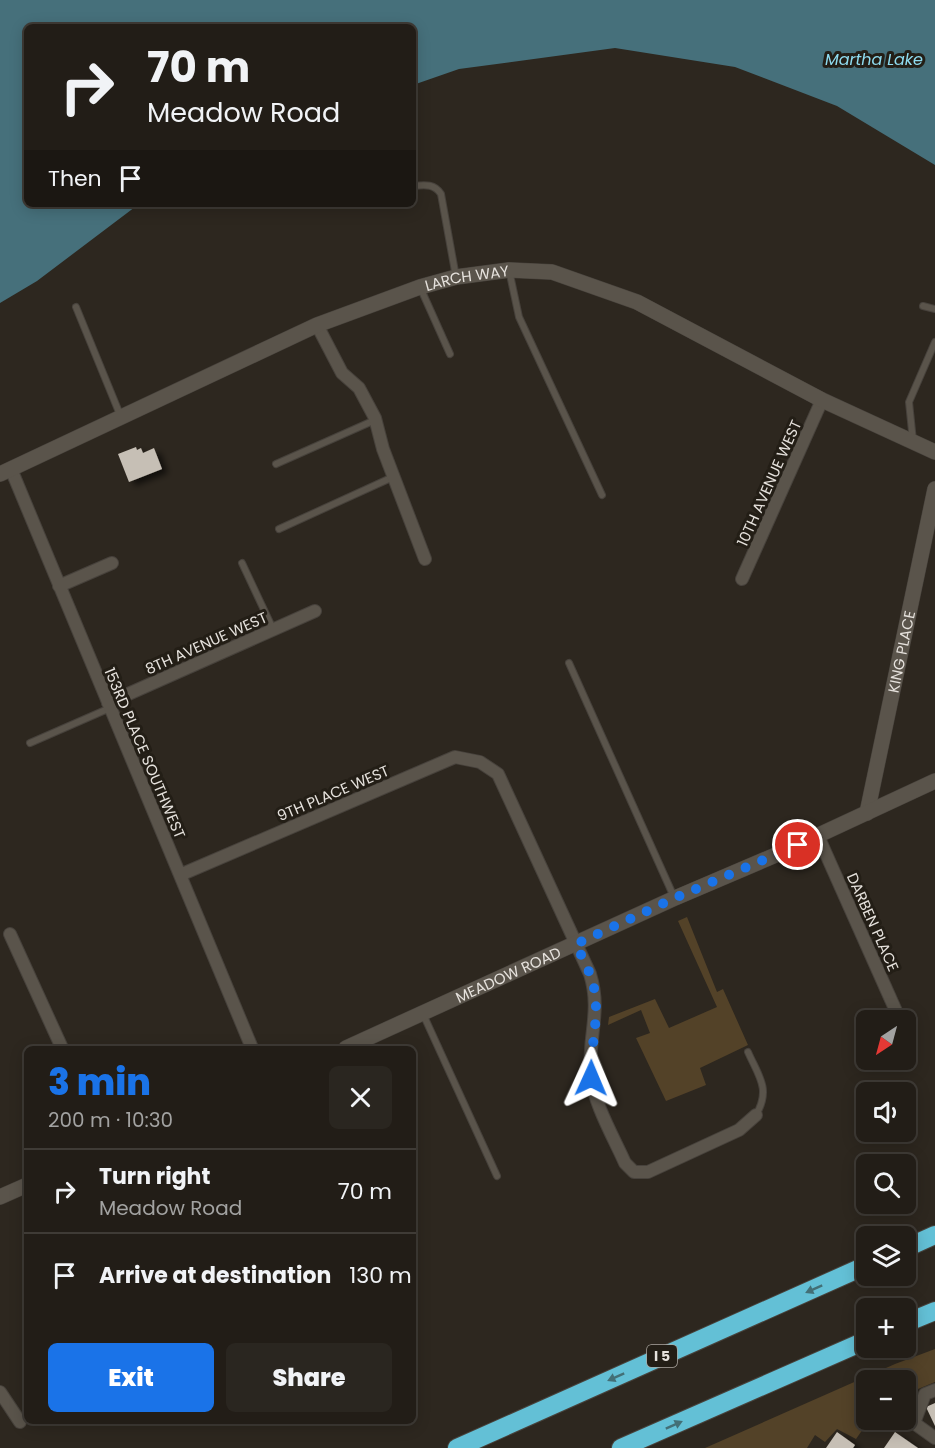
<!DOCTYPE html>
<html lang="en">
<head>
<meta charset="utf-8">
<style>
	body { margin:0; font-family:Poppins,sans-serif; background:#2a2620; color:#f1f3f6; height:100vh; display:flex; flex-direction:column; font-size:22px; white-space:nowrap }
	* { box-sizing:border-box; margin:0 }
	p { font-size:20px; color:#a2a2a1 }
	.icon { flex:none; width:33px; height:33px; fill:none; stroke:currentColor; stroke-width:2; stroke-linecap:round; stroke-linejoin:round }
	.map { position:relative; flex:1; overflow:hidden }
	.drawer { position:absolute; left:24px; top:1046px; width:392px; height:378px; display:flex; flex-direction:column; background:#221d17; border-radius:9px; box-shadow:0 3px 15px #0003,0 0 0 2px #3f3b36 }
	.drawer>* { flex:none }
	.top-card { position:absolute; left:24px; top:24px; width:392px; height:183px; border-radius:9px; box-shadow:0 3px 15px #0003,0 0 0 2px #3f3b36; background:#221d17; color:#f1f3f6; overflow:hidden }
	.needle { width:39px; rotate:216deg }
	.fabs { position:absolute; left:856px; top:1010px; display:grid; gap:12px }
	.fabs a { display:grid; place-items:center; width:60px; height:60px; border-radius:9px; background:#221d17; box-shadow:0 3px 15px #0003,0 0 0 2px #3f3b36; font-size:30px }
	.pin { position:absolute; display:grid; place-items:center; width:51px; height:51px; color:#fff; margin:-26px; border:3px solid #fff; border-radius:50%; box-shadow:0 2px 6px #0007 }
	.me { position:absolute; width:66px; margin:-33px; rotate:1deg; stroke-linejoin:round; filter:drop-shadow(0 0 4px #0008) }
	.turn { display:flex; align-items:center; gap:21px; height:126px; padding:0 24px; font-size:27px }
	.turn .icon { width:78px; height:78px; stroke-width:2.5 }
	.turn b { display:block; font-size:42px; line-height:51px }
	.then { display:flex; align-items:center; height:57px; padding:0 24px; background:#0003; gap:12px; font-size:22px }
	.round { display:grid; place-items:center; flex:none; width:63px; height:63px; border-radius:9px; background:#2a2620 }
	.summary { display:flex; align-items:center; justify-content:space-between; height:102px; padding:0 24px }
	h1 { font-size:36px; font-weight:800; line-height:45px; color:#1a73e8 }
	.action { display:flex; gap:12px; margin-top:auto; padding:12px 24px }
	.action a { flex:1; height:69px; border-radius:9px; background:#1a73e8; color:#fff; font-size:24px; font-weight:800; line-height:69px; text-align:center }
	.action a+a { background:#2a2620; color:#f1f3f6 }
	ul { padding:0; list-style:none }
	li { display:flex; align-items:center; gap:18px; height:84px; padding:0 24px; border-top:2px solid #3f3b36 }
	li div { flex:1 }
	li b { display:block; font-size:22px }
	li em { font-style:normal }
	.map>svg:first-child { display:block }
	.green { fill:#534228 }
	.water { fill:#46707b }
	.building { fill:#c6bfb5; filter:url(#shadow) }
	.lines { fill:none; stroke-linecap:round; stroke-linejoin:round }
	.service-casing { stroke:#47423c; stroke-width:8 }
	.minor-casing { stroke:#47423c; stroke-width:14 }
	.tertiary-casing { stroke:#47423c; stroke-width:16 }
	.motorway-casing { stroke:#47423c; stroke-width:20 }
	.service { stroke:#5a544b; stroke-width:6 }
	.minor { stroke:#5a544b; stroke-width:12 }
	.tertiary { stroke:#5a544b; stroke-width:15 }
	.motorway { stroke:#63c0d6; stroke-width:18 }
	.oneway { fill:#436f76 }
	.route { stroke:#1a73e8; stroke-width:10; stroke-dasharray:0 18 }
	.labels { text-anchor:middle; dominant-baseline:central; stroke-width:6; stroke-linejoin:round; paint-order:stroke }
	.shield { fill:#231e16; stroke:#aca7a1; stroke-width:1.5 }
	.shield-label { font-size:14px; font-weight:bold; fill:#e6e2dd }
	.street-label { font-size:15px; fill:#e6e2dd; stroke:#231e16 }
	.water-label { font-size:16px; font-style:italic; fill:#8fdcf0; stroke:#231e16 }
</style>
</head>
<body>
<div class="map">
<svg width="935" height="1448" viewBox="0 0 935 1448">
	<defs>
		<filter id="shadow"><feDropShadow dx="6" dy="4" stdDeviation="3" flood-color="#0009"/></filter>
	</defs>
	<rect width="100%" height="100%" fill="#2d271f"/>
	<path class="green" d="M 687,917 L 717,992 L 723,989 L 748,1045 L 700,1068 L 706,1085 L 666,1101 L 636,1038 L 650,1033 L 641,1010 L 608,1025 L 609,1017 L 655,999 L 669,1028 L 717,1007 L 678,921 Z
		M 935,1349 L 935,1382 L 906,1394 L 906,1380 L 867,1380 L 867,1419 L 870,1419 L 856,1439 L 837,1429 L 825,1442 L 815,1435 L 807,1448 L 705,1448 L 895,1364 Z"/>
	<path class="water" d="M 0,0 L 935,0 L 935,165 L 837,106 L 735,67 L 615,48 L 459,69 L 413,85 L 412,27 L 27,27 L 27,204 L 139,204 L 37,281 L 0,303 Z"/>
	<path class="building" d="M 136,447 L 137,450 L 141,448 L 143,453 L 154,448 L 162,469 L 129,482 L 118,454 Z
		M 935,1403 L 935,1426 L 926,1407 Z
		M 837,1432 L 855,1445 L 853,1448 L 826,1448 Z
		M 895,1432 L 918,1448 L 884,1448 Z"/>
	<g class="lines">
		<defs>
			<path id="service" d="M 412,186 C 424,185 434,183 441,194 L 456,277
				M 509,270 L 519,317 L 602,495
				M 420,287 L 450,354
				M 923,306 L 935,309
				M 76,307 L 121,417
				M 913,441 L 909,402 L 935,342
				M 276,464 L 375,420
				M 279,529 L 393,477
				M 242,563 L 273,629
				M 569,663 L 674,897
				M 30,743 L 110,708
				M 423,1014 L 497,1176
				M 748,1052 C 759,1077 771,1089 756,1115"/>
			<path id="minor" d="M 317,325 L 342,373 L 359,388 L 375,418 L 383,449 L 425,559
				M 11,469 L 252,1048
				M 742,579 L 822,400
				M 59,586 L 112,563
				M 108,703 L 315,611
				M 818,836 L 900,1020
				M 180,875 L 455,757 L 480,762 L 498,774 L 590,974 C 602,1012 587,1039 591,1076 C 594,1104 614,1138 625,1163 L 634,1172 L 648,1172 L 739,1130 L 756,1115
				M 10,934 L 62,1048
				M 935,1390 L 925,1394 L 914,1423 L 935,1438
				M 0,1392 L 20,1422"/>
			<g id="tertiary">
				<path id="s1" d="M 0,474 L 317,325 L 420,287 L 456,277 L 509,270 L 552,272 L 637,302 L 822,400 L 935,452"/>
				<path id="s2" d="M 867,813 L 935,489"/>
				<path id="s3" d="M 346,1048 L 675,898 L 778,854 L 935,781"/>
				<path d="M 0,1197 L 27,1185"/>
			</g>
			<path id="motorway" d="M 906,1248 L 935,1235
				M 906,1323 L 935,1311
				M 457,1448 L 867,1265
				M 621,1448 L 867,1340"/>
		</defs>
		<use href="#service" class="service-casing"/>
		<use href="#minor" class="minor-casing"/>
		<use href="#tertiary" class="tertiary-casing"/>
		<use href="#motorway" class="motorway-casing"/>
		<use href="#service" class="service"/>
		<use href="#minor" class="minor"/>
		<use href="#tertiary" class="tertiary"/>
		<use href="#motorway" class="motorway"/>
	</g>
	<defs><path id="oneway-solid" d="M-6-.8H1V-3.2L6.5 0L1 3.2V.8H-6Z" transform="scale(1.5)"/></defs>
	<g class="oneway">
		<use href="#oneway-solid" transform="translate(814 1289) rotate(156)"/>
		<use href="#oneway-solid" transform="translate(616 1377) rotate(156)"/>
		<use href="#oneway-solid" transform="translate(674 1425) rotate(-24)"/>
	</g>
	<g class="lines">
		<path class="route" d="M 591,1078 C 590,1048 600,1017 594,988 C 591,972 582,958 576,944 L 675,898 L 798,845"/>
	</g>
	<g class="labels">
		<rect class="shield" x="647" y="1345" width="30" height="22" rx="4.5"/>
		<g class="shield-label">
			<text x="662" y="1356">I 5</text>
		</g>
		<g class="street-label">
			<text stroke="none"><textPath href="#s1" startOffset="508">LARCH WAY</textPath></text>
			<text transform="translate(769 483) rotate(-66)">10TH AVENUE WEST</text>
			<text transform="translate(206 643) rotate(-24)">8TH AVENUE WEST</text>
			<text stroke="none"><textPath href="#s2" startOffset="165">KING PLACE</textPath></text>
			<text transform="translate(145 753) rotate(67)">153RD PLACE SOUTHWEST</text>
			<text transform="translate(333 793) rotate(-23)">9TH PLACE WEST</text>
			<text transform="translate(873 922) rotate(66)">DARBEN PLACE</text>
			<text stroke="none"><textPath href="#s3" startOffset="178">MEADOW ROAD</textPath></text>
		</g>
		<g class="water-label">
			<text x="874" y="59">Martha Lake</text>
		</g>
	</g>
</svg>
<div class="fabs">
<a><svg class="needle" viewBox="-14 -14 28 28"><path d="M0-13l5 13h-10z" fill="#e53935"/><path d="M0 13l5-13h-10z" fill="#a2a2a1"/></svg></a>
<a><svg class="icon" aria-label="sound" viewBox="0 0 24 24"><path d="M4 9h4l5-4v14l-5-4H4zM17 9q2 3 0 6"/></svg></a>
<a><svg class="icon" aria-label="search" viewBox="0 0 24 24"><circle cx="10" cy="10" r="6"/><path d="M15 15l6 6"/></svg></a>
<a><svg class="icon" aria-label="layers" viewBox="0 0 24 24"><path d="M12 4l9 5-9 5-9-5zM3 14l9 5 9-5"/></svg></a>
<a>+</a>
<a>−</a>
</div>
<div class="pin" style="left:798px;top:845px;background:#d93025"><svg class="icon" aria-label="arrive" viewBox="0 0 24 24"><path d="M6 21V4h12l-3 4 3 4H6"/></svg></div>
<svg class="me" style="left:591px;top:1078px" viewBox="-20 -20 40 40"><path d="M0-17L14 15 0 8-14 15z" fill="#1a73e8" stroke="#fff" stroke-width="4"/></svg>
<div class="top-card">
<div class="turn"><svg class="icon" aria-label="right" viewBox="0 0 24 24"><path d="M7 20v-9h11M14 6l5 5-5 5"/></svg><div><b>70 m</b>Meadow Road</div></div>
<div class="then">Then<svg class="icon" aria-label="arrive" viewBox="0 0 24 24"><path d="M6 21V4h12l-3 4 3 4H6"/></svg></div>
</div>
<section class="drawer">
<div class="summary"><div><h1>3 min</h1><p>200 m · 10:30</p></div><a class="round"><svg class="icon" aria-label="close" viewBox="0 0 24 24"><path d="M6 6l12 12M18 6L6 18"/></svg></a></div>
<ul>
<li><svg class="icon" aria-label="right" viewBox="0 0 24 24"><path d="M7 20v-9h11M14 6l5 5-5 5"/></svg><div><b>Turn right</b><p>Meadow Road</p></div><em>70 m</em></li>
<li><svg class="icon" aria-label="arrive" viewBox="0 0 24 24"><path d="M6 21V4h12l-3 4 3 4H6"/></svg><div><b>Arrive at destination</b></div><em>130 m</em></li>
</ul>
<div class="action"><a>Exit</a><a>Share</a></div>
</section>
</div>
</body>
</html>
